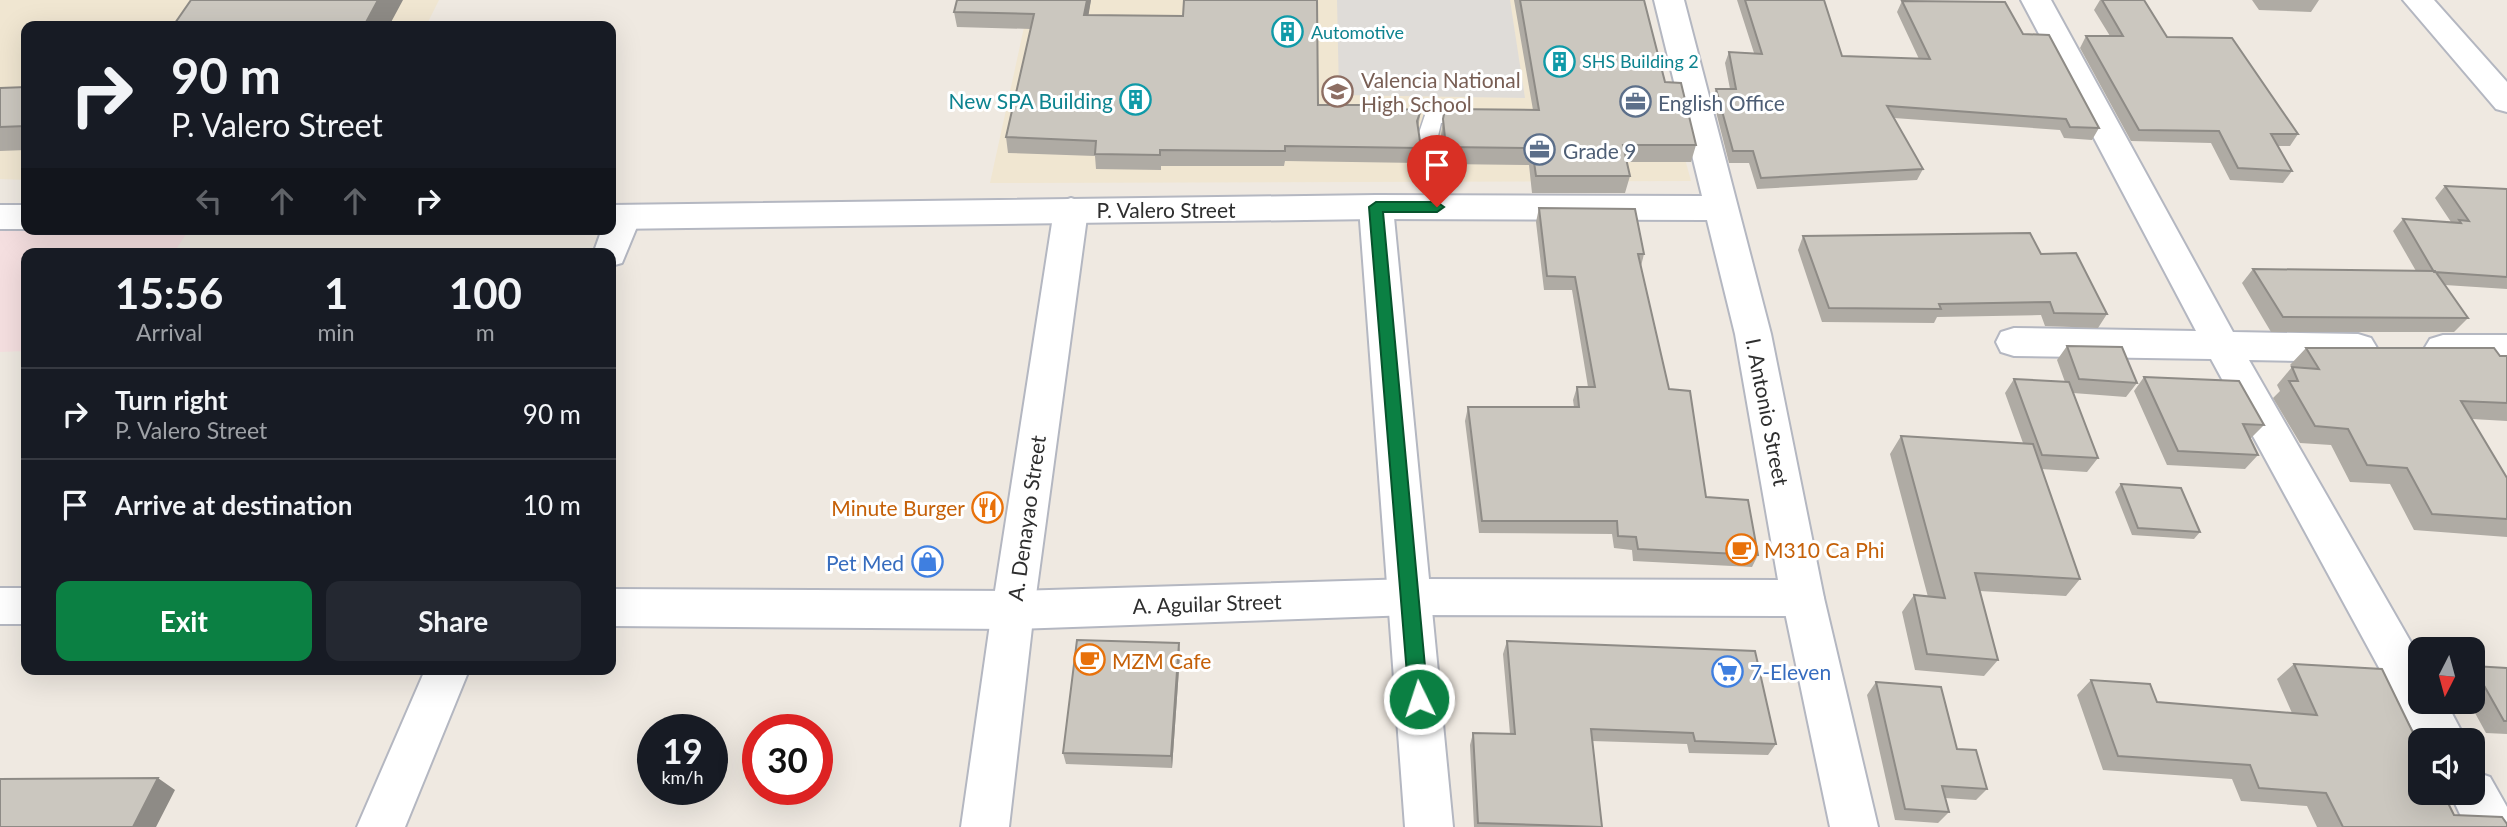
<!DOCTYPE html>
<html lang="en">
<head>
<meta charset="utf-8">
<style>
	body { margin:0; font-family:Lato,sans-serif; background:#242831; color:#f1f3f6; height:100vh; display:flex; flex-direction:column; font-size:26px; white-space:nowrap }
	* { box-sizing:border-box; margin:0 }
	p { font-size:23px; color:#9ea1a6 }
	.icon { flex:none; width:38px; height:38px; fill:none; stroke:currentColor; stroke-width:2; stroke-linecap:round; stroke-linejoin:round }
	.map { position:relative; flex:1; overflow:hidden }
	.panel { position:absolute; left:21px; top:248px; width:595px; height:427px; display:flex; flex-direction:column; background:#171b24; border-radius:14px; box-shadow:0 7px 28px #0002 }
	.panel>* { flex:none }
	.banner { position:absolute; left:21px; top:21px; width:595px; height:214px; border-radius:14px; box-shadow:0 7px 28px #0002; background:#171b24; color:#f1f3f6; overflow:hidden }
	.needle { width:46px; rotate:186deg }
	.tools { position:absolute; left:2408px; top:637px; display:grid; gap:14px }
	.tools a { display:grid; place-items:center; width:77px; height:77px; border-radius:14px; background:#171b24; box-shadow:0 7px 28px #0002; font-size:35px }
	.speed { position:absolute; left:637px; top:714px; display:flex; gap:14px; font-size:35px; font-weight:700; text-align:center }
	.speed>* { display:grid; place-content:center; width:91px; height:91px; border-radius:50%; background:#171b24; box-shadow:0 7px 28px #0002; line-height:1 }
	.speed small { font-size:18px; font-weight:400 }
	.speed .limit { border:10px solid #d22; background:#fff; color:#111 }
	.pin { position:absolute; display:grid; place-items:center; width:60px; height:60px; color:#fff; margin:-72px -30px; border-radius:50% 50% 50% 0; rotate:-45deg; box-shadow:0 0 7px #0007 }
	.pin .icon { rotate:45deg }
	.me { position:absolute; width:77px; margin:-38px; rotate:356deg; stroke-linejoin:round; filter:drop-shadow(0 0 5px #0008) }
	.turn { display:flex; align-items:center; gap:24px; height:147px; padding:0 35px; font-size:32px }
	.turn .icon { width:91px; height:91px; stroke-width:2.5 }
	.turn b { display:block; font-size:49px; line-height:60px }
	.lanes { display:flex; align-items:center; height:66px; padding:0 35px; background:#0003; justify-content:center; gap:35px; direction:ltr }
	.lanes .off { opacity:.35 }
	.eta { display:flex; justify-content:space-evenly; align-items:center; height:119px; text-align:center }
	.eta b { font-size:42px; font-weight:700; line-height:49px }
	.cta { display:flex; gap:14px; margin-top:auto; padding:14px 35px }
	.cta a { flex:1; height:80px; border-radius:14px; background:#0b8043; color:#fff; font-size:28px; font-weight:700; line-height:80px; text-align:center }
	.cta a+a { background:#242831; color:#f1f3f6 }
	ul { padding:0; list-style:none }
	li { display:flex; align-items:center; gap:21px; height:91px; padding:0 35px; border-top:2px solid #363941 }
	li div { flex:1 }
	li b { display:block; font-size:26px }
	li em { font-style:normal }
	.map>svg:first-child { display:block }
	.education { fill:#f0e6d1 }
	.medical { fill:#f5dfe0 }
	.plaza { fill:#dfdcd8 }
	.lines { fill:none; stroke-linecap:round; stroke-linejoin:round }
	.lane-casing { stroke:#b4b7c1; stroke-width:3 }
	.street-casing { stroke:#b4b7c1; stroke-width:4 }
	.secondary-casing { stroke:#b4b7c1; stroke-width:4 }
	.lane { fill:#fff; fill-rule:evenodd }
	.street { fill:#fff; fill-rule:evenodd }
	.secondary { fill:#fff; fill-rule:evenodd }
	.wall { fill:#afaba4 }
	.shaded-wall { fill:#8e8b86 }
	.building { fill:#cbc7bf; stroke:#8e8b86; stroke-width:2 }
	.route { fill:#0b8043; stroke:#07532c; stroke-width:2 }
	.labels { text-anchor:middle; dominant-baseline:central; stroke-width:6; stroke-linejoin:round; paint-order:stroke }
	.far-culture-label { font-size:18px; fill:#0d838f; stroke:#fff; text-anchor:start }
	.education-label { font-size:21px; fill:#785e54; stroke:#fff; text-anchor:start }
	.culture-label { font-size:21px; fill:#0d838f; stroke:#fff; text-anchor:end }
	.service-label { font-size:21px; fill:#4e5e75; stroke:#fff; text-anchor:start }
	.street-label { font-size:21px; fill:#2e2e2e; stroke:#fff }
	.food-label { font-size:21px; fill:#c56008; stroke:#fff; text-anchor:start }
	.shop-label { font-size:21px; fill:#366cbe; stroke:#fff; text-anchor:end }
</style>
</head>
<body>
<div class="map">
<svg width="2507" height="827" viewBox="0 0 2507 827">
	<rect width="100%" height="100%" fill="#efe9e1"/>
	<path class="education" d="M 0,0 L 439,0 L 426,26 L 26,26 L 26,180 L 0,179 Z
		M 1030,0 L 1642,0 L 1691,181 L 990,183 Z"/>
	<path class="medical" d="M 0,229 L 186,234 L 173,254 L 26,254 L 26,351 L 0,352 Z"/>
	<path class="plaza" d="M 1337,0 L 1510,0 L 1525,98 L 1339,95 Z"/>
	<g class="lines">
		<defs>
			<path id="lane" d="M 1443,110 L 1481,114 L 1483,118 L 1481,122 L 1441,123 L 1438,136 L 1447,207 L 1444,212 L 1430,212 L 1427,207 L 1418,136 L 1425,115 Z"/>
			<path id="street" d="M 2021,0 L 2051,0 L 2233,332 L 2358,334 L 2371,338 L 2377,348 L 2371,358 L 2358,362 L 2249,360 L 2420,658 L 2420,702 L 2446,702 L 2466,740 L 2420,740 L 2420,743 L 2211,359 L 2014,356 L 2001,352 L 1996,342 L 2001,332 L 2014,328 L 2196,331 Z
				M 2403,0 L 2434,0 L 2507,82 L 2507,112 L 2496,109 Z
				M 1376,195 L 1388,199 L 1393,207 L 1453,827 L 1405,827 L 1359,207 L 1364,199 Z
				M 1071,198 L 1083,202 L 1088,210 L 1034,610 L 1009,827 L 961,827 L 992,610 L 1054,210 L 1059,202 Z
				M 624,205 L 636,209 L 641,217 L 622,263 L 611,266 L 611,254 L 593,254 L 602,229 L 611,229 L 612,209 Z
				M 2443,335 L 2507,335 L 2507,363 L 2443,363 L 2430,359 L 2424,349 L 2430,339 Z
				M 1803,580 L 1818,585 L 1824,598 L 1878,827 L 1830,827 L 1782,598 L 1788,585 Z
				M 425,670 L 469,670 L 405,827 L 357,827 Z
				M 2473,771 L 2490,777 L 2507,807 L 2507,827 L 2466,827 L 2450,793 L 2473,793 Z"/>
			<path id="secondary" d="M 1654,0 L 1684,0 L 1771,334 L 1824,598 L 1818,611 L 1803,616 L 1411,615 L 1013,629 L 611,626 L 611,589 L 1013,591 L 1411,579 L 1778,580 L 1735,334 L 1707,220 L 1376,219 L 611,229 L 611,205 L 1376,195 L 1702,196 Z
				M 0,205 L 26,205 L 26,229 L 0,229 Z
				M 0,588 L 26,588 L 26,624 L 0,624 Z"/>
		</defs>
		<use href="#lane" class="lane-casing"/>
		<use href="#street" class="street-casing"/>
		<use href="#secondary" class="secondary-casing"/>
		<use href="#lane" class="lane"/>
		<use href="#street" class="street"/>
		<use href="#secondary" class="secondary"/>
	</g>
	<path class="wall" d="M 1091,0 L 1088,15 L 1318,105 L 1421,110 L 1418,128 L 1421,148 L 1419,163 L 1285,161 L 1284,166 L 1161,166 L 1161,170 L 1096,169 L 1095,156 L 1008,153 L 1006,137 L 1031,29 L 957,27 L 954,12 Z
		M 1514,0 L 1644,0 L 1665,82 L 1696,145 L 1691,162 L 1627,162 L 1630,176 L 1625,193 L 1532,193 L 1529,165 L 1444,164 L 1441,136 L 1443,119 L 1533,110 Z
		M 1737,0 L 1824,0 L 1842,56 L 1919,59 L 1897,12 L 1902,1 L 2023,34 L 2099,128 L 2092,140 L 2064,138 L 2060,130 L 1894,118 L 1923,169 L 1917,180 L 1757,189 L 1749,163 L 1729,163 L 1713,100 L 1716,89 L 1730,89 L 1725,63 L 1729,52 L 1754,53 Z
		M 2100,0 L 2144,0 L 2167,37 L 2298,134 L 2290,146 L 2278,146 L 2292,171 L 2283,183 L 2230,180 L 2211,143 L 2131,141 L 2080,48 L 2086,36 L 2110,36 L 2094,10 Z
		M 2252,0 L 2319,0 L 2311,12 L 2259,10 Z
		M 26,87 L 26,150 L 0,151 L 0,88 Z
		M 2445,186 L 2507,189 L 2507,289 L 2445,285 L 2468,318 L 2454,332 L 2271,332 L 2242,283 L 2253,269 L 2416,271 L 2393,231 L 2403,219 L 2451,222 L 2435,198 Z
		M 1539,208 L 1644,254 L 1641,266 L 1669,389 L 1706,497 L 1758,555 L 1752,567 L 1633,561 L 1632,550 L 1614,548 L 1612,534 L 1479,533 L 1465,421 L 1468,407 L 1574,407 L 1573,400 L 1577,387 L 1588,387 L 1572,290 L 1544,290 L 1536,222 Z
		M 1803,236 L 2041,254 L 2107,314 L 2098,328 L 2045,326 L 2041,315 L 1937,317 L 1934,323 L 1822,322 L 1798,250 Z
		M 2067,346 L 2137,383 L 2126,397 L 2073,393 L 2098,458 L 2087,472 L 2041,469 L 2080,579 L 2066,596 L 1980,591 L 1998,660 L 1984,676 L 1915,670 L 1902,612 L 1914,595 L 1928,597 L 1890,454 L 1901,436 L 2023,443 L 2005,393 L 2014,379 L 2065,382 L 2057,360 Z
		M 2306,348 L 2507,356 L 2507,421 L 2472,419 L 2507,478 L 2507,537 L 2414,530 L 2390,484 L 2350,482 L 2331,445 L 2300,443 L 2273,398 L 2280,391 L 2277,385 L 2292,367 L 2290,365 Z
		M 2144,377 L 2264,425 L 2250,439 L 2258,455 L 2245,469 L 2167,465 L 2134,391 Z
		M 2121,484 L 2200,532 L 2194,539 L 2132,535 L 2115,492 Z
		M 1507,641 L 1776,744 L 1768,755 L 1689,753 L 1687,744 L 1592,741 L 1602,827 L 1474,827 L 1470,745 L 1473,733 L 1510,734 L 1503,654 Z
		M 1180,655 L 1172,768 L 1066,764 L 1063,753 Z
		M 2294,664 L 2454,815 L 2507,827 L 2317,827 L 2307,806 L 2241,801 L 2232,779 L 2103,770 L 2077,695 L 2091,680 L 2157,702 L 2292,713 L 2277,679 Z
		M 2473,666 L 2507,668 L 2507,734 L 2486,733 L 2469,702 L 2473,702 Z
		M 1876,682 L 1957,749 L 1987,789 L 1976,800 L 1945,798 L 1949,812 L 1938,823 L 1895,820 L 1867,695 Z"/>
	<path class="shaded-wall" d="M 378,0 L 403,0 L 389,26 L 364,26 Z
		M 1087,0 L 1091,0 L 1086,30 L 1084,15 Z
		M 1179,643 L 1180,655 L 1172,768 L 1171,756 Z
		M 158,778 L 175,790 L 156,827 L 133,827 Z"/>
	<path class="building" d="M 191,0 L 378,0 L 364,26 L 173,26 Z
		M 957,0 L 1087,0 L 1084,15 L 1183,16 L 1184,0 L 1317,0 L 1318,105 L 1393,105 L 1393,109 L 1421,110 L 1417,121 L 1421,148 L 1285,146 L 1285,151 L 1160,150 L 1160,155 L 1095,154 L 1096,141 L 1006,137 L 1034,14 L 954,12 Z
		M 1520,0 L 1644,0 L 1665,82 L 1681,83 L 1696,145 L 1623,145 L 1630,176 L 1536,176 L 1532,148 L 1446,147 L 1443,119 L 1445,109 L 1539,110 Z
		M 1745,0 L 1824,0 L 1842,56 L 1930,59 L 1902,1 L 2005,2 L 2023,34 L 2049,35 L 2099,128 L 2070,127 L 2066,119 L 1887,106 L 1923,169 L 1761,178 L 1753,151 L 1733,151 L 1716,89 L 1736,89 L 1729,52 L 1762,54 Z
		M 2102,0 L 2144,0 L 2167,37 L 2232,38 L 2298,134 L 2271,134 L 2292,171 L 2238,168 L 2219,131 L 2139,130 L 2086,36 L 2123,36 Z
		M 26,87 L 26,126 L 0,127 L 0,88 Z
		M 2445,186 L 2507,189 L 2507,277 L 2434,272 L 2403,219 L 2461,223 L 2459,220 L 2469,221 Z
		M 1539,208 L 1635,209 L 1644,254 L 1638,254 L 1669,389 L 1690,391 L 1706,497 L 1748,500 L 1758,555 L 1638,549 L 1636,537 L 1618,536 L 1617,521 L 1482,521 L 1468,407 L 1579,407 L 1577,387 L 1595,387 L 1575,277 L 1547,276 Z
		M 2030,233 L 2041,254 L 2076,253 L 2107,314 L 2054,313 L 2050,302 L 1939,304 L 1941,309 L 1829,308 L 1803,236 Z
		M 2253,269 L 2435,271 L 2468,318 L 2283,317 Z
		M 2067,346 L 2122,347 L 2137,383 L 2079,379 Z
		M 2306,348 L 2494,348 L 2500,356 L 2507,356 L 2507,403 L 2461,401 L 2507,478 L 2507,519 L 2432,514 L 2407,468 L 2367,465 L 2348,429 L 2315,426 L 2289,381 L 2298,381 L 2292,367 L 2319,369 Z
		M 2144,377 L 2239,381 L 2264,425 L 2243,424 L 2258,455 L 2178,451 Z
		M 2014,379 L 2069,382 L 2098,458 L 2042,455 Z
		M 1901,436 L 2033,444 L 2080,579 L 1975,573 L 1998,660 L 1927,654 L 1914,595 L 1945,598 Z
		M 2121,484 L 2181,488 L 2200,532 L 2138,528 Z
		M 1077,640 L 1179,643 L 1171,756 L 1063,753 Z
		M 1507,641 L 1755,651 L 1776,744 L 1695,741 L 1693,733 L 1591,729 L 1602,827 L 1478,823 L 1473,733 L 1515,734 Z
		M 2294,664 L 2382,669 L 2420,747 L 2420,793 L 2443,793 L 2454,815 L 2502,817 L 2507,824 L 2507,827 L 2343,827 L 2326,793 L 2259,788 L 2250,765 L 2118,756 L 2091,680 L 2150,684 L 2157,702 L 2317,715 Z
		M 2473,666 L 2507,668 L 2507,721 L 2504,721 Z
		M 1876,682 L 1941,687 L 1957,749 L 1976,750 L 1987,789 L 1942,786 L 1949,812 L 1905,809 Z
		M 158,778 L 133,827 L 0,827 L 0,779 Z"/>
	<path class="route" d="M 1376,202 L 1437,202 L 1444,207 L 1437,212 L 1383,212 L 1428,699 L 1425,705 L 1419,708 L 1412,705 L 1409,699 L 1369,207 Z"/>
	<defs>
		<symbol id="building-ring" viewBox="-11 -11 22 22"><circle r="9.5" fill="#fff" stroke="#0f9aa8" stroke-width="1.5"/><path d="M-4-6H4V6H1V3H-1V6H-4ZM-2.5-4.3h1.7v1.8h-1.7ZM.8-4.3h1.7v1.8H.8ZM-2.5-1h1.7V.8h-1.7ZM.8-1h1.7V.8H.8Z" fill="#0f9aa8"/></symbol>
		<symbol id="school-ring" viewBox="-11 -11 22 22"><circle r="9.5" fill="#fff" stroke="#8d6e63" stroke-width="1.5"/><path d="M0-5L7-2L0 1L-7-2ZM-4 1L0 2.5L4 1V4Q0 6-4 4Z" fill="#8d6e63"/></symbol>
		<symbol id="office-ring" viewBox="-11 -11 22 22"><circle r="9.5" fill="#fff" stroke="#5c6f8a" stroke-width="1.5"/><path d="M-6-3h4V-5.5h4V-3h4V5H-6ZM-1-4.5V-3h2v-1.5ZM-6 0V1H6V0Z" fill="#5c6f8a"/></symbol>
		<symbol id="restaurant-ring" viewBox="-11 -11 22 22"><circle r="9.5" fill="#fff" stroke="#e8710a" stroke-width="1.5"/><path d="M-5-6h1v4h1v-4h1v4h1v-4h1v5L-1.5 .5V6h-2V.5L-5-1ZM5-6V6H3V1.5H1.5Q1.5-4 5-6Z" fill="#e8710a"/></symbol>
		<symbol id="cafe-ring" viewBox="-11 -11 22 22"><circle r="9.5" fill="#fff" stroke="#e8710a" stroke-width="1.5"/><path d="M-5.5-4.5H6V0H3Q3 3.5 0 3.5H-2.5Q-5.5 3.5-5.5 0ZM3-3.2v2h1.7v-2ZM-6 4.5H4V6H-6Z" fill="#e8710a"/></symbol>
		<symbol id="shop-ring" viewBox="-11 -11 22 22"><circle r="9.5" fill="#fff" stroke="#3f7fe0" stroke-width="1.5"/><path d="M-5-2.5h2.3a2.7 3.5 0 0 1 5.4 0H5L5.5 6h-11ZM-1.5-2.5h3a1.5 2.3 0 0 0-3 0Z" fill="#3f7fe0"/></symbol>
		<symbol id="supermarket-ring" viewBox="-11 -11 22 22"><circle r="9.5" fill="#fff" stroke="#3f7fe0" stroke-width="1.5"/><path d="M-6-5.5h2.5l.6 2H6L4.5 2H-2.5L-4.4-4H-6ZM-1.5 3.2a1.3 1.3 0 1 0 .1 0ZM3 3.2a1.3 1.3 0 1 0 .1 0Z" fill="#3f7fe0"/></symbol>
	</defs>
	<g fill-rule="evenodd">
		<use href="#building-ring" x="1270" y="14" width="35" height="35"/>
		<use href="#building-ring" x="1542" y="44" width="35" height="35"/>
		<use href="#school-ring" x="1320" y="74" width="35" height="35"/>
		<use href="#building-ring" x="1118" y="82" width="35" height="35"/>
		<use href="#office-ring" x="1618" y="84" width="35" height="35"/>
		<use href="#office-ring" x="1522" y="132" width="35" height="35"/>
		<use href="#restaurant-ring" x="970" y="490" width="35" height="35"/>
		<use href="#cafe-ring" x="1724" y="532" width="35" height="35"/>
		<use href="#shop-ring" x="910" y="544" width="35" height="35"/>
		<use href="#cafe-ring" x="1072" y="642" width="35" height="35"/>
		<use href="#supermarket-ring" x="1710" y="654" width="35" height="35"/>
	</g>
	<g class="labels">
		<g class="far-culture-label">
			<text x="1311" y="32">Automotive</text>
			<text x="1582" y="61">SHS Building 2</text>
		</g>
		<g class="education-label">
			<text x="1361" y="79">Valencia National<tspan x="1361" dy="24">High School</tspan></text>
		</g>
		<g class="culture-label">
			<text x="1113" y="100">New SPA Building</text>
		</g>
		<g class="service-label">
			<text x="1658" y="102">English Office</text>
			<text x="1563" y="150">Grade 9</text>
		</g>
		<g class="street-label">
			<text x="1166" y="209">P. Valero Street</text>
			<text transform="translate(1768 412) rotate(79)">I. Antonio Street</text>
			<text transform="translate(1026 518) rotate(-82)">A. Denayao Street</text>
			<text transform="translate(1207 603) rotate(-2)">A. Aguilar Street</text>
		</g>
		<g class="food-label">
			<text x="965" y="507" text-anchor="end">Minute Burger</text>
			<text x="1764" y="549">M310 Ca Phi</text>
			<text x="1112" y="660">MZM Cafe</text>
		</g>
		<g class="shop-label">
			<text x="904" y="562">Pet Med</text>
			<text x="1750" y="671" text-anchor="start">7-Eleven</text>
		</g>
	</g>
</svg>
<div class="tools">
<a><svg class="needle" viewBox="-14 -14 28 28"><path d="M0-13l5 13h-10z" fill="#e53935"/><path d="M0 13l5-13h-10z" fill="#9ea1a6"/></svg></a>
<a><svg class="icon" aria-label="sound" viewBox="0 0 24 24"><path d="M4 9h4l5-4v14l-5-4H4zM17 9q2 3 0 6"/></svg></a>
</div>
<div class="speed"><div>19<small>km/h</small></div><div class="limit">30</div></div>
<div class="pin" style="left:1437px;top:207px;background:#d93025"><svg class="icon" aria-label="arrive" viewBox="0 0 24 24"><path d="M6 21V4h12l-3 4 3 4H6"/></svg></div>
<svg class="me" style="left:1419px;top:699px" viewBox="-20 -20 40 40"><circle r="17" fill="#0b8043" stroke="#fff" stroke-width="3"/><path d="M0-11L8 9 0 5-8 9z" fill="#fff"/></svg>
<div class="banner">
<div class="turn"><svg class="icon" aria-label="right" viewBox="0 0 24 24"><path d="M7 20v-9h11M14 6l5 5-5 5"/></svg><div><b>90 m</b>P. Valero Street</div></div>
<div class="lanes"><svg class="icon off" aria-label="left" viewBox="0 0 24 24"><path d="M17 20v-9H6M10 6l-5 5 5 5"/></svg><svg class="icon off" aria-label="ahead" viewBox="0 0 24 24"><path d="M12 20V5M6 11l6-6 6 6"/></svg><svg class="icon off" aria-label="ahead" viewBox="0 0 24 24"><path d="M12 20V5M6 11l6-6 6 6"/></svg><svg class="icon" aria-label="right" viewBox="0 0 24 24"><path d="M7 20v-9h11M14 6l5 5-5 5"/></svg></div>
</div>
<section class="panel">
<div class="eta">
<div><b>15:56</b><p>Arrival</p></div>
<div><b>1</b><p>min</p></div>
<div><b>100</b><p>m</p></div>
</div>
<ul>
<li><svg class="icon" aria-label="right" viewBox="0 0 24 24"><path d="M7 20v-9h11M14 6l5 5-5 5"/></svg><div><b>Turn right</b><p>P. Valero Street</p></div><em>90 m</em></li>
<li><svg class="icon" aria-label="arrive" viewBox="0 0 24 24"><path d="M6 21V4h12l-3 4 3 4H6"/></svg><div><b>Arrive at destination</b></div><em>10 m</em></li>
</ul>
<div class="cta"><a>Exit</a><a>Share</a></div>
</section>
</div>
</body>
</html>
